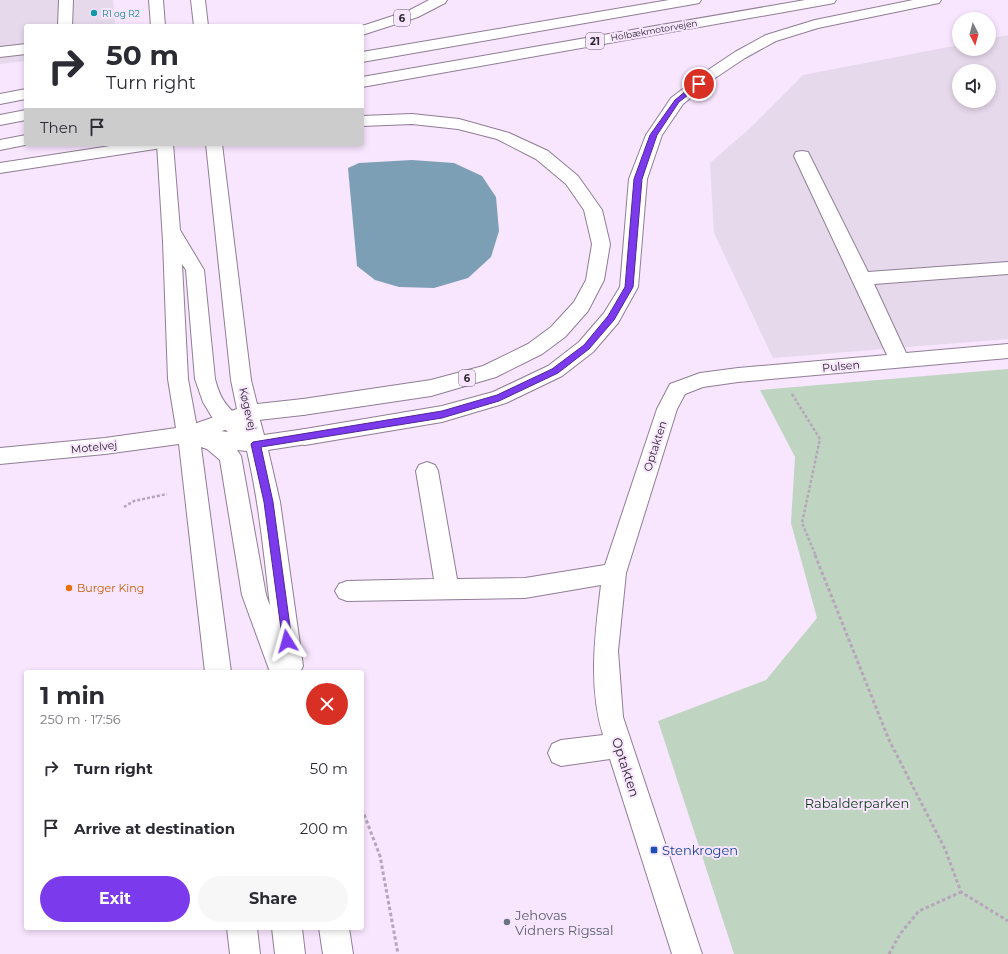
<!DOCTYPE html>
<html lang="en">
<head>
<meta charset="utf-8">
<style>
	body { margin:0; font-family:Montserrat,sans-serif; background:#f7f7f7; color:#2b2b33; height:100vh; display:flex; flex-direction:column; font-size:15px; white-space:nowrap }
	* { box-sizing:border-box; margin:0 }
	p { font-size:13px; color:#7c7c81 }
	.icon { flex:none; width:22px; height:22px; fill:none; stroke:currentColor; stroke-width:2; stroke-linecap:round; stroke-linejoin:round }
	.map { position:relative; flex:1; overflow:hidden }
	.details { position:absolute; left:24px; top:670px; width:340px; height:260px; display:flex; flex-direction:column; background:#fff; border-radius:4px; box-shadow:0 2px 6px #0003 }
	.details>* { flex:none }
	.top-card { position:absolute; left:24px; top:24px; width:340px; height:122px; border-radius:4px; box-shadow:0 2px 6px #0003; background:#fff; color:#2b2b33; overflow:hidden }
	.needle { width:26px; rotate:174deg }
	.controls { position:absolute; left:952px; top:12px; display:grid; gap:8px }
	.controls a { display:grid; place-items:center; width:44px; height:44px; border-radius:50%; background:#fff; box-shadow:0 2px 6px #0003; font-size:20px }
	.pin { position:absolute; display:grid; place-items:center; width:34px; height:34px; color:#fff; margin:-17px; border:2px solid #fff; border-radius:50%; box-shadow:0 1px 4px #0007 }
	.me { position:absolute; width:44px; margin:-22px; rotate:352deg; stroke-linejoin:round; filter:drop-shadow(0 0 3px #0008) }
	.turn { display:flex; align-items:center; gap:14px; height:84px; padding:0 16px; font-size:18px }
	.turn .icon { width:52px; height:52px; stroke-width:2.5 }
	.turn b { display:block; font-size:28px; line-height:34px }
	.then { display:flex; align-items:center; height:38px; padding:0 16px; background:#0003; gap:8px; font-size:15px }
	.round { display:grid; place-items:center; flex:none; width:42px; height:42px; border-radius:21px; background:#f7f7f7 }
	.headline { display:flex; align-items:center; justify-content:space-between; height:68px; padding:0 16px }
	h1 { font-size:24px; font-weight:700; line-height:30px }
	.button { display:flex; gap:8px; margin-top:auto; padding:8px 16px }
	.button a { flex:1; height:46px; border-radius:24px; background:#7c3aed; color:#fff; font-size:16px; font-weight:700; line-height:46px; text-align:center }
	.button a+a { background:#f7f7f7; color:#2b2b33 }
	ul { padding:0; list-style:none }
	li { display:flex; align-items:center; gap:12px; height:60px; padding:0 16px }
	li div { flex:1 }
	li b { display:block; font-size:15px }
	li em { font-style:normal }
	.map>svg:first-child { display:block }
	.education { fill:#e7d9ec; fill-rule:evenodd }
	.green { fill:#c0d5c1 }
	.water { fill:#7d9fb6 }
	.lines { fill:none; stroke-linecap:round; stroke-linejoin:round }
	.minor-casing { stroke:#907e94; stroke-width:2 }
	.major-casing { stroke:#907e94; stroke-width:2 }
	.highway-casing { stroke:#907e94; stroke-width:2 }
	.path-far1 { stroke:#b5a6ba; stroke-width:2.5; stroke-dasharray:3 2; stroke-linecap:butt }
	.path { stroke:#b5a6ba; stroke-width:3; stroke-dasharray:3.5 2.5; stroke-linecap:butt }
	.minor { fill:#fff; fill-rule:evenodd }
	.major { fill:#fff; fill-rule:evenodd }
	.highway { fill:#fff; fill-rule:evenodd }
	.route { fill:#7c3aed; stroke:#51269a }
	.culture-dot { fill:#0f9aa8; stroke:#f8e5fe; stroke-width:1.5 }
	.food-dot { fill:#e8710a; stroke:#f8e5fe; stroke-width:1.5 }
	.transit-dot { fill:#1a4fb4; stroke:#f8e5fe; stroke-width:1.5 }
	.worship-dot { fill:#6b7280; stroke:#f8e5fe; stroke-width:1.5 }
	.labels { text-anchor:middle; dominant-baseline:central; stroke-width:4; stroke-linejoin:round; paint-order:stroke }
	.far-culture-label { font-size:9px; fill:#0d838f; stroke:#f8e5fe; text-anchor:start }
	.far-street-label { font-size:9px; fill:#2e2730; stroke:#f8e5fe }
	.shield { fill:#f8e5fe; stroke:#6b606e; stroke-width:1 }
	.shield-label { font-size:10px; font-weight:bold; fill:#2e2730 }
	.street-label { font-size:11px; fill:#2e2730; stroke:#f8e5fe }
	.food-label { font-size:11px; fill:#c56008; stroke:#f8e5fe; text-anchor:start }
	.near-street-label { font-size:13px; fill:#2e2730; stroke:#f8e5fe }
	.near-park-label { font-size:13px; fill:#0a3913; stroke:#f8e5fe }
	.near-transit-label { font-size:13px; fill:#164399; stroke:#f8e5fe; text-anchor:start }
	.near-worship-label { font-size:13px; fill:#5b616d; stroke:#f8e5fe; text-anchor:start }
</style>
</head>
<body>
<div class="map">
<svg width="1008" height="954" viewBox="0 0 1008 954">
	<rect width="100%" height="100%" fill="#f8e5fe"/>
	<path class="education" d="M 0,0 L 113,0 L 115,26 L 26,26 L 26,61 L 0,64 Z
		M 1008,35 L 1008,339 L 773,358 L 714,233 L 710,163 L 749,129 L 803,75 L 959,45 L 959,49 L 989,49 L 989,39 ZM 959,71 L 989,71 L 989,101 L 959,101 Z"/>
	<path class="green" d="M 1008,369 L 1008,954 L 734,954 L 658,721 L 766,680 L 817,618 L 791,523 L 795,457 L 760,390 Z"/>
	<path class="water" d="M 412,160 L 454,163 L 482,176 L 496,197 L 499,231 L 491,257 L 468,278 L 434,288 L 399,287 L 375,280 L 357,266 L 348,168 L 359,163 Z"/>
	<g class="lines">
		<defs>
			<path id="minor" d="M 59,0 L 73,0 L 72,26 L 58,26 Z
				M 149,0 L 163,0 L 165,26 L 151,26 Z
				M 26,44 L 26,54 L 0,57 L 0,47 Z
				M 157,144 L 173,144 L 180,230 L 204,270 L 215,379 C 220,397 224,404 238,416 L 238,413 L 241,407 L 248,405 L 255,407 L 258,413 L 264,435 L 305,429 L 313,431 L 316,437 L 313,443 L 268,450 L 280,502 L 303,666 L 300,672 L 270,672 L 242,595 L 220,460 L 207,449 L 201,447 L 231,672 L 205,672 L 179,444 L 105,454 L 0,464 L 0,448 L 105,438 L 176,428 L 168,379 L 163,241 ZM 182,264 L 186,270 L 195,379 L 203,402 L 212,417 L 228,432 L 197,428 L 188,379 ZM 237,450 L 247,451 C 259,502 264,554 270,606 L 266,595 L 241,456 Z
				M 802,151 L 808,152 L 868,272 L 1008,262 L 1008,274 L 874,284 L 906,353 L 1008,344 L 1008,358 L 738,382 L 703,387 L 685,394 L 677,409 L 626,573 L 618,651 L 623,717 L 702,954 L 672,954 L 610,759 L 561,766 L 552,762 L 548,753 L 552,744 L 561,740 L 603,735 C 588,687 595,634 601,585 L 525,598 L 347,601 L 339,598 L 335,591 L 339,584 L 347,581 L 434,579 L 416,471 L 419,465 L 427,462 L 435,465 L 438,471 L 457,579 L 525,578 L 605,565 L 657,409 L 670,384 L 700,373 L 738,368 L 887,355 L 794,156 L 796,152 Z
				M 227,928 L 257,928 L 260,954 L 230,954 Z
				M 272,928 L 302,928 L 305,954 L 275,954 Z
				M 319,928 L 349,928 L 353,954 L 323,954 Z"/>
			<path id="major" d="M 191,0 L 205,0 L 208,26 L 194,26 Z
				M 206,144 L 222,144 L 251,380 L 257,404 L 303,399 L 310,401 L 313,407 L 310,413 L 303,415 L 250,421 L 188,443 L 180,441 L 177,435 L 180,429 L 237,409 L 231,380 Z"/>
			<path id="highway" d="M 429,0 L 447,0 L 445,3 L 418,17 L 362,35 L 362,26 L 408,11 Z
				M 669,0 L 701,0 L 699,3 L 694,4 L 362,62 L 362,52 Z
				M 805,0 L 836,0 L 834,3 L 829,4 L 362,87 L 362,77 Z
				M 913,0 L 941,0 L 939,3 L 934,4 L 818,28 L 776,41 L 745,58 L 715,78 L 683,104 L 662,135 L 647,179 L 638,287 L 618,323 L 593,352 L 562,376 L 506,403 L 442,422 L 305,445 L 297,443 L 294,437 L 297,431 L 305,429 L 442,406 L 493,392 L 548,366 L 579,342 L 604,313 L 620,287 L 629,179 L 646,135 L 671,98 L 705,72 L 735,52 L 766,35 L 815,20 Z
				M 26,89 L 26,99 L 0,104 L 0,94 Z
				M 26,110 L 26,120 L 0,125 L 0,115 Z
				M 412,114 L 459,119 L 509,133 L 548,151 L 578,176 L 602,210 L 610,244 L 604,280 L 588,311 L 565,337 L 542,354 L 496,377 L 431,396 L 303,415 L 296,413 L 293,407 L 296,401 L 303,399 L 431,380 L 483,366 L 528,344 L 551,327 L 574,302 L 586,280 L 592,244 L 584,210 L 566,184 L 536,159 L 497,139 L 458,129 L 412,124 L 362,126 L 362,116 Z
				M 26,135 L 26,144 L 30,144 L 0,150 L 0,140 Z
				M 123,144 L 163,144 L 161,148 L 155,149 L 0,173 L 0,163 Z"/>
		</defs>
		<use href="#minor" class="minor-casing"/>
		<use href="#major" class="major-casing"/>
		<use href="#highway" class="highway-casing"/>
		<path class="path-far1" d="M 792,394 L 820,439 L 802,523 L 816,556
			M 124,507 L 134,501 L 167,494"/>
		<path class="path" d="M 815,555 L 889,740 L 945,849 L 961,892 L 1008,921
			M 362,809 L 380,856 L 398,954
			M 889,954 L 900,934 L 919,911 L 961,892"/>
		<use href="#minor" class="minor"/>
		<use href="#major" class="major"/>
		<use href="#highway" class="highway"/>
	</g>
	<path class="route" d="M 697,82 L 702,84 L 679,102 L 657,135 L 642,179 L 633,287 L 614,320 L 589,349 L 558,373 L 499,401 L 442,418 L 261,447 L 273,502 L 292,641 L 290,644 L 287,646 L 283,644 L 264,502 L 251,444 L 253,442 L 442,411 L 497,395 L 552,369 L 584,345 L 608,316 L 625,287 L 634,179 L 650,135 L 675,100 Z"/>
	<circle class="culture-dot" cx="94" cy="13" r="4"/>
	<circle class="food-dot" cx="69" cy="588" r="4"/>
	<rect class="transit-dot" x="650" y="846" width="8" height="8" rx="2"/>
	<circle class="worship-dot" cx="507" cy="922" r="4"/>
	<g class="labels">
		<g class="far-culture-label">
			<text x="102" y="13">R1 og R2</text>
		</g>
		<g class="far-street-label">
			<text transform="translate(654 30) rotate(-10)">Holbækmotorvejen</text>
		</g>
		<g class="shield">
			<rect x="394" y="10" width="16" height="16" rx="3"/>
			<rect x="586" y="33" width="18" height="16" rx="3"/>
			<rect x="459" y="370" width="16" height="16" rx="3"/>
		</g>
		<g class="shield-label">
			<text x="402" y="18">6</text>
			<text x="595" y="41">21</text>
			<text x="467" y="378">6</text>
		</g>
		<g class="street-label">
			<text transform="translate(841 366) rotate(-5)">Pulsen</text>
			<text transform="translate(248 409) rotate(77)">Køgevej</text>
			<text transform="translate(655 446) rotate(-72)">Optakten</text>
			<text transform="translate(94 447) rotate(-6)">Motelvej</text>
		</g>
		<g class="food-label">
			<text x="77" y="588">Burger King</text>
		</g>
		<g class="near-street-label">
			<text transform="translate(626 767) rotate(72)">Optakten</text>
		</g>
		<g class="near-park-label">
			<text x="857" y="803">Rabalderparken</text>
		</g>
		<g class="near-transit-label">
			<text x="662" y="850">Stenkrogen</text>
		</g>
		<g class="near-worship-label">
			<text x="515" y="915">Jehovas<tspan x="515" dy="15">Vidners Rigssal</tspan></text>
		</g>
	</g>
</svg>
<div class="controls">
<a><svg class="needle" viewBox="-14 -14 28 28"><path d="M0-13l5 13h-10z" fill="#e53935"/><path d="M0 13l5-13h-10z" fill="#7c7c81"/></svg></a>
<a><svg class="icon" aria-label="sound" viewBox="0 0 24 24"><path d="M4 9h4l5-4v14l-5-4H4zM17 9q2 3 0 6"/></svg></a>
</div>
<div class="pin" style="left:699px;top:84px;background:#d93025"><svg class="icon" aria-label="arrive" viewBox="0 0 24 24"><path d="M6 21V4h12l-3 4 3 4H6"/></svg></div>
<svg class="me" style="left:287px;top:641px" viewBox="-20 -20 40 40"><path d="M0-17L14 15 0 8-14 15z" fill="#7c3aed" stroke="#fff" stroke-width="4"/></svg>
<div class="top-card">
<div class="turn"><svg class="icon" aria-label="right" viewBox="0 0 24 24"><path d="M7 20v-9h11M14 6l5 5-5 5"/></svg><div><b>50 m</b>Turn right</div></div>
<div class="then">Then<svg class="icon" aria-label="arrive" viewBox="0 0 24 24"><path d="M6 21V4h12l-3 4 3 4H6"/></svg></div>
</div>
<section class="details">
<div class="headline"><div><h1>1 min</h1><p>250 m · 17:56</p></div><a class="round" style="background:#d93025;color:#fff"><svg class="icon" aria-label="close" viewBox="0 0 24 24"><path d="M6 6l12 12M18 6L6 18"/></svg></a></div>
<ul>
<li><svg class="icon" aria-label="right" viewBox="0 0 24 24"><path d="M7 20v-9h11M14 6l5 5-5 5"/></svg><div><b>Turn right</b></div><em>50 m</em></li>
<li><svg class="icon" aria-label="arrive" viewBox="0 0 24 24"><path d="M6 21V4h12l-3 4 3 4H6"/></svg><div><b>Arrive at destination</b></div><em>200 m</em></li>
</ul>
<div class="button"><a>Exit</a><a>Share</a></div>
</section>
</div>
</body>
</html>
